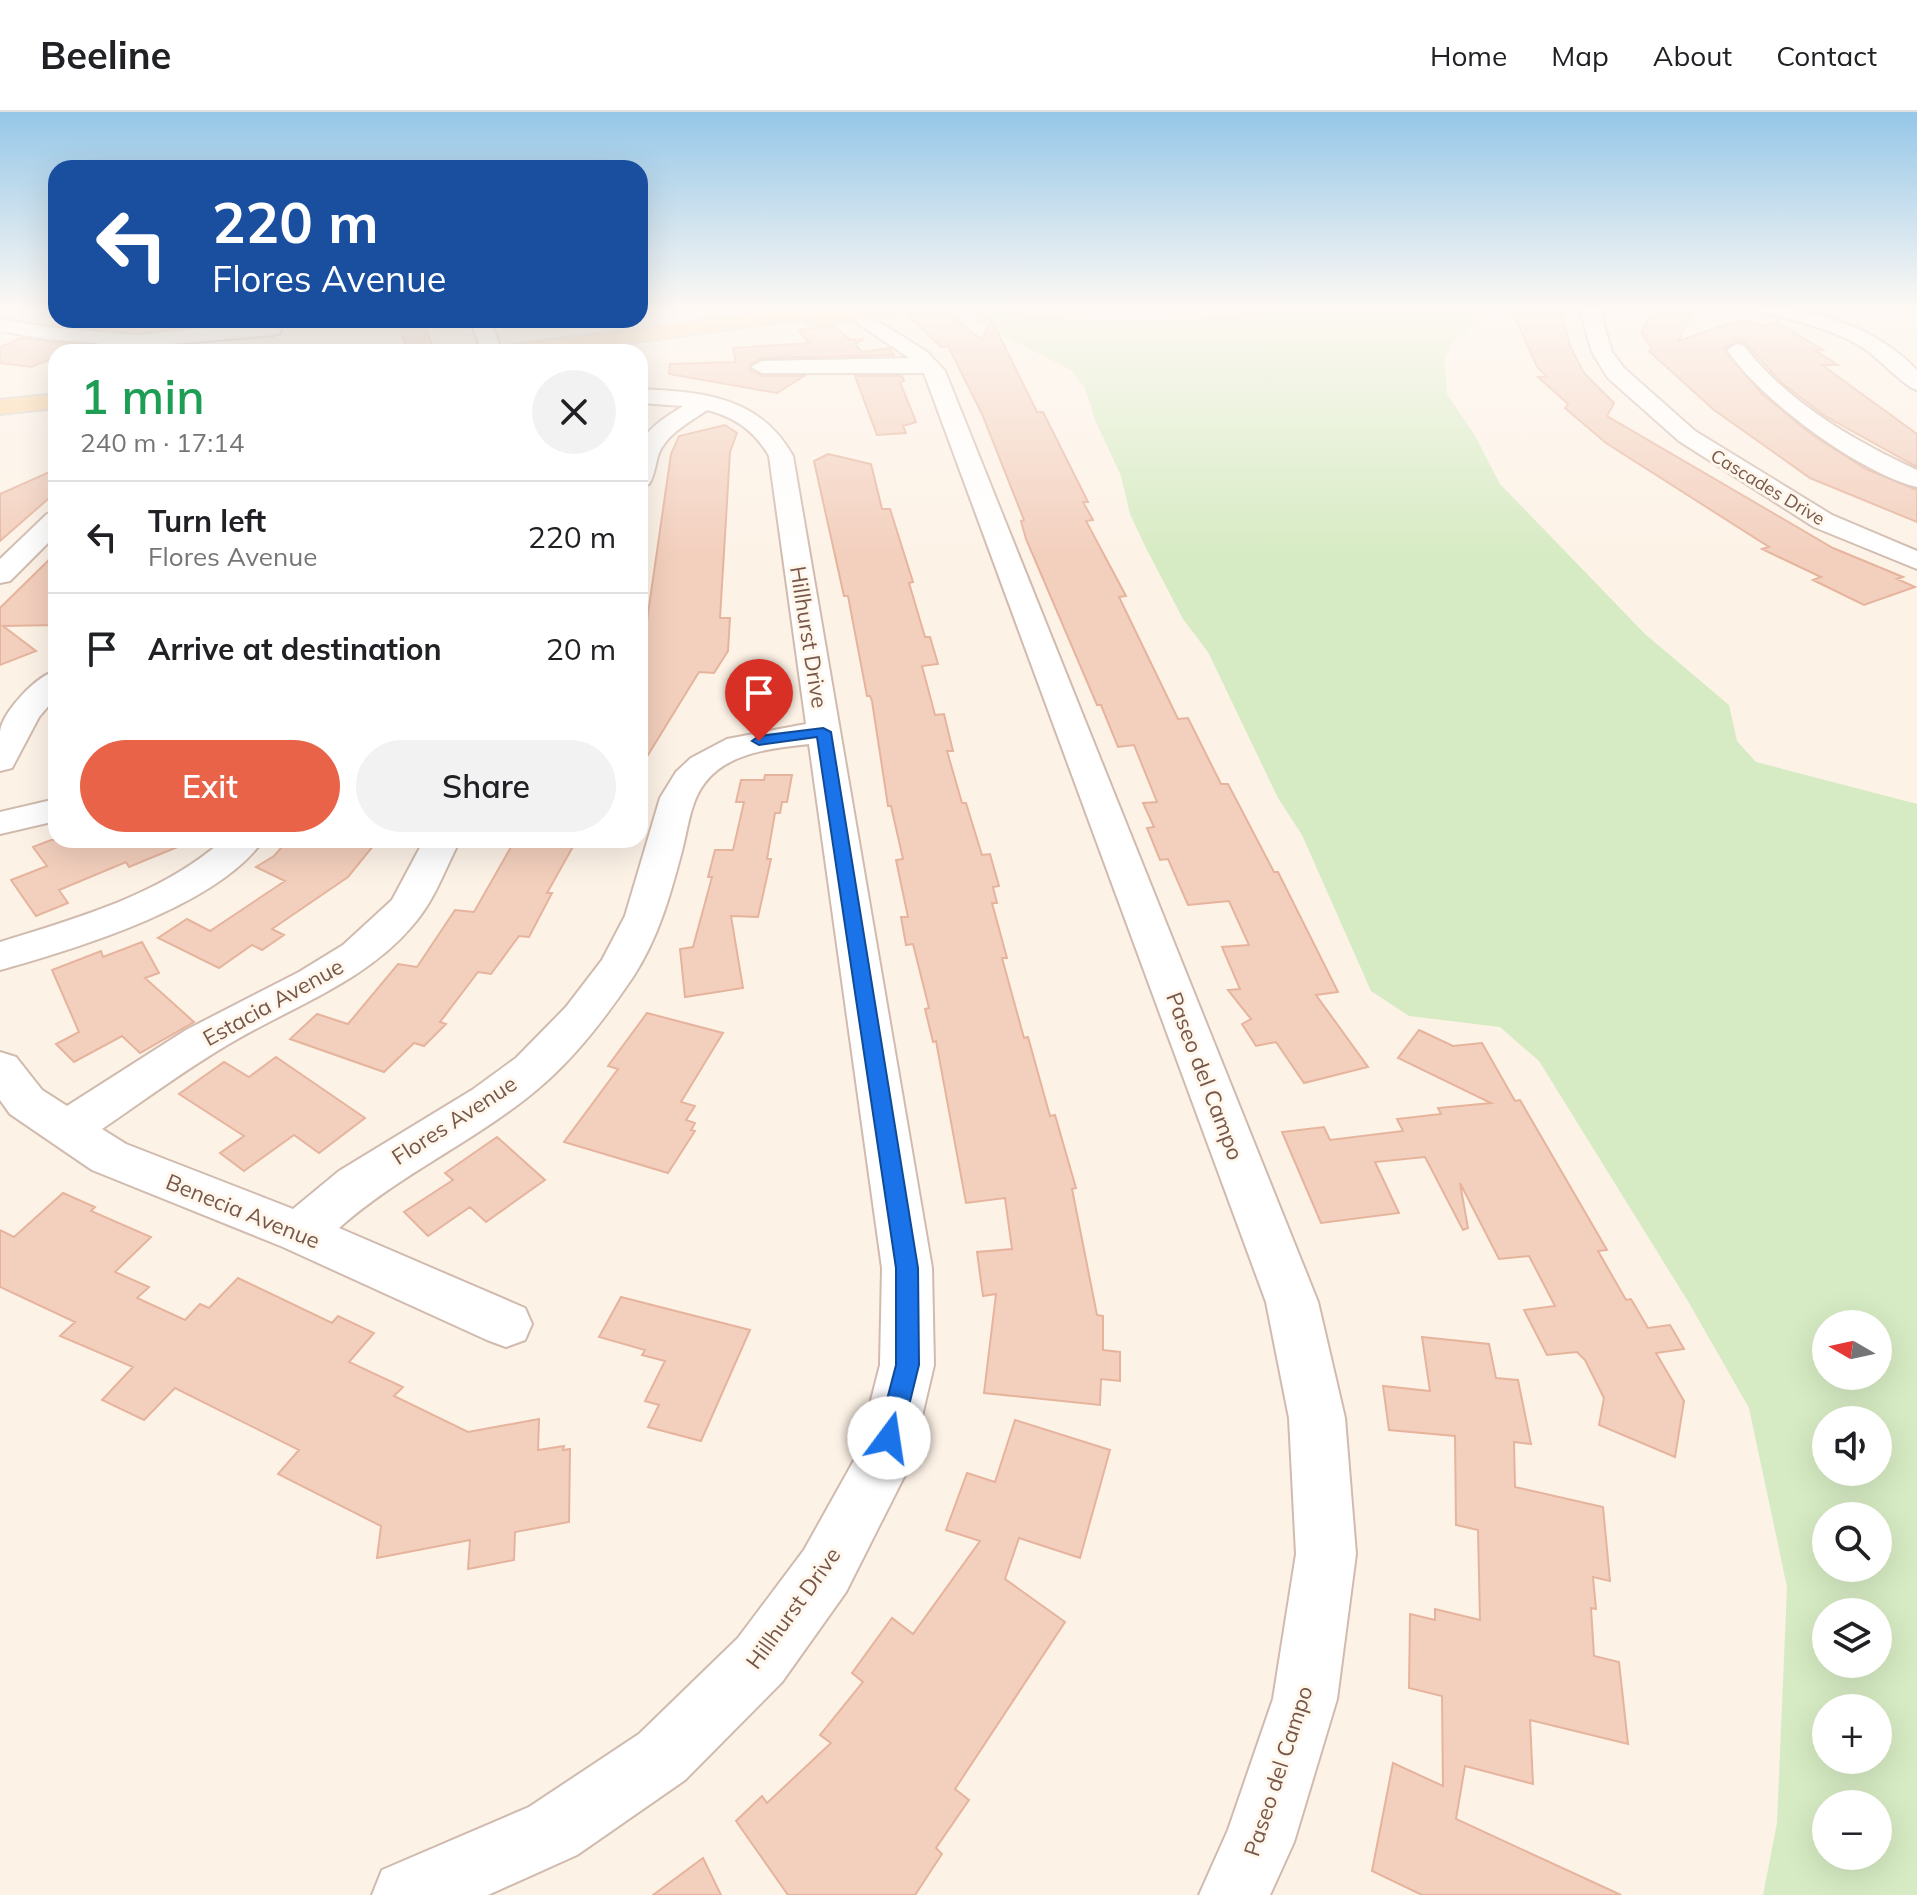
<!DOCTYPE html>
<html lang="en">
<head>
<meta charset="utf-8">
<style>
	body { margin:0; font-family:Mulish,sans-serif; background:#f2f2f2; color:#202124; height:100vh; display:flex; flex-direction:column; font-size:30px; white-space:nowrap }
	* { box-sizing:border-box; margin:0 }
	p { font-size:26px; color:#757577 }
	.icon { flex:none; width:44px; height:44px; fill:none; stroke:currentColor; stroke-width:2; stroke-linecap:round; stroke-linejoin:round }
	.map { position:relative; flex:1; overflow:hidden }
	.sheet { position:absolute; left:48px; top:232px; width:600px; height:504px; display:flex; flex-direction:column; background:#fff; border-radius:24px; box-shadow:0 8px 32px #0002 }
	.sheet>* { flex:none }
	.guide { position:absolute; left:48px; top:48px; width:600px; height:168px; border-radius:24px; box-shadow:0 8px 32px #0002; background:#1a4fa0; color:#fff; overflow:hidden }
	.needle { width:52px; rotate:279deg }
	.tools { position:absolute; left:1812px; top:1198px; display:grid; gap:16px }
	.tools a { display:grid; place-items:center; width:80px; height:80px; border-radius:50%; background:#fff; box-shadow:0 8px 32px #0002; font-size:40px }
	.pin { position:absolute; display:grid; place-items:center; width:68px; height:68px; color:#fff; margin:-82px -34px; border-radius:50% 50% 50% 0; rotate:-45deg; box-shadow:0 0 8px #0007 }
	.pin .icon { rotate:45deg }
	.me { position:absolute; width:88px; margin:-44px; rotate:14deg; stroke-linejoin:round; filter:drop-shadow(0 0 6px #0008) }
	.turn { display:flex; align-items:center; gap:28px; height:168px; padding:0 32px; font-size:36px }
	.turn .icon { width:104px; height:104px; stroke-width:2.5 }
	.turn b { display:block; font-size:56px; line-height:68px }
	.round { display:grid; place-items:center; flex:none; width:84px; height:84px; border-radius:42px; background:#f2f2f2 }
	.summary { display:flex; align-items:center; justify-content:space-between; height:136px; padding:0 32px }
	h1 { font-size:48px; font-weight:600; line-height:60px; color:#1e9e55 }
	.action { display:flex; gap:16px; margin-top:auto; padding:16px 32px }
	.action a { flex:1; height:92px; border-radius:48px; background:#e96349; color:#fff; font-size:32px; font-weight:600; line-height:92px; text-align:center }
	.action a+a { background:#f2f2f2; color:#202124 }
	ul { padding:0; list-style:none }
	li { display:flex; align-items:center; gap:24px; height:112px; padding:0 32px; border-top:2px solid #e0e0e0 }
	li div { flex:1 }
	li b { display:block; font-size:30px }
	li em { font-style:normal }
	header { display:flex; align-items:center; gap:48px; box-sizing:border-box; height:112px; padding:0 40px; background:#fff; border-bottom:2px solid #e0e0e0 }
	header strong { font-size:38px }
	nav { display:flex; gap:44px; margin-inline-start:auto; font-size:28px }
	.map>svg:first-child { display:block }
	.green { fill:#d6ebc3; fill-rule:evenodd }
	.building { fill:#f3cfbd; stroke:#e6b49d; stroke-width:2 }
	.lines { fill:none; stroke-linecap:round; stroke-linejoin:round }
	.minor-casing { stroke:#d1bbae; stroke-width:4 }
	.major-casing { stroke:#d9d0cc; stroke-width:4 }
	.minor { fill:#fff; fill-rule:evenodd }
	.major { fill:#fcd39d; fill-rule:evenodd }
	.route { fill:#1a73e8; stroke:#114b97; stroke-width:2 }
	.labels { text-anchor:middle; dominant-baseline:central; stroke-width:6; stroke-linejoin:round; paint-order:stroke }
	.far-street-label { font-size:18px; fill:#77574a; stroke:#fff7ec }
	.street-label { font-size:22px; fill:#77574a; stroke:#fff7ec }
</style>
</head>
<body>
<header>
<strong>Beeline</strong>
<nav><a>Home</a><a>Map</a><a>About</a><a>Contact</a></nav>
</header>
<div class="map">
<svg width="1917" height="1783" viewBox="0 0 1917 1783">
	<rect width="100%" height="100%" fill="#fdf2e6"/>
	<path class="green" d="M 1379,196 L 1481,196 L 1470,215 L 1451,232 L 1445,247 L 1447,282 L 1474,322 L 1500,372 L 1645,522 L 1729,593 L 1737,629 L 1756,650 L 1917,692 L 1917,1783 L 1763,1783 L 1777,1711 L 1787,1475 L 1749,1296 L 1689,1191 L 1539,949 L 1500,915 L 1409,904 L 1371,879 L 1302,723 L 1278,686 L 1208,540 L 1183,507 L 1146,436 L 1130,402 L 1121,364 L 1095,308 L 1085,276 L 1071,258 L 976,210 L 979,200 L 1125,209 ZM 1826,1212 L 1878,1212 L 1878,1264 L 1826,1264 ZM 1826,1308 L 1878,1308 L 1878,1360 L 1826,1360 ZM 1826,1404 L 1878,1404 L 1878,1456 L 1826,1456 ZM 1826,1500 L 1878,1500 L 1878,1552 L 1826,1552 ZM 1826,1596 L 1878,1596 L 1878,1648 L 1826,1648 ZM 1826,1692 L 1878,1692 L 1878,1744 L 1826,1744 Z"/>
	<path class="building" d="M 1521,196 L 1561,196 L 1570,234 L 1584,261 L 1614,291 L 1607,304 L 1833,436 L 1903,465 L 1897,467 L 1915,475 L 1864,493 L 1813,468 L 1821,465 L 1762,437 L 1769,435 L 1606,331 L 1565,296 L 1568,292 L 1538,265 L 1547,265 L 1537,255 L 1512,198 L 1521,199 Z
		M 943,198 L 982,228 L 991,207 L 1037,300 L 1043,300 L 1088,390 L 1083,390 L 1093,408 L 1086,409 L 1126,484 L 1119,485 L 1178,607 L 1188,606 L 1221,672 L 1228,672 L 1274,760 L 1278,760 L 1338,880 L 1316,883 L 1368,955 L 1304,971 L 1276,930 L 1256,934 L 1242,912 L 1251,907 L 1228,878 L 1240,877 L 1222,835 L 1249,833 L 1229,789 L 1188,793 L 1168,747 L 1160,748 L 1147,716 L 1154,715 L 1143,691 L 1157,690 L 1134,633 L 1118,635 L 1101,593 L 1097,593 L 1026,427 L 1021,409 L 1024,408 L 982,302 L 948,234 L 941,235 L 908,203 Z
		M 1654,198 L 1691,203 L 1678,229 L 1734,210 L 1746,208 L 1767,214 L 1777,210 L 1823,238 L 1814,238 L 1838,253 L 1822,253 L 1917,322 L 1917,355 L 1825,304 L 1782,271 L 1745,231 L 1735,229 L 1724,237 L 1761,281 L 1811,322 L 1866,357 L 1917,378 L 1917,410 L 1810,366 L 1714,298 L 1649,239 L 1652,237 L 1641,221 Z
		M 61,208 L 207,208 L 205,213 L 137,220 L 51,212 Z
		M 398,208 L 424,208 L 434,240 L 407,240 Z
		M 833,214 L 851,228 L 864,227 L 855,232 L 862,240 L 889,236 L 894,243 L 762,246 L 750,252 L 750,258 L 762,264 L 804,264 L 777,281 L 669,262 L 670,252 L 736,250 L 733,236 L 809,231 L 798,218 Z
		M 21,226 L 137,238 L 198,233 L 195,240 L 56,240 L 56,245 L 31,255 L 0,251 L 0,235 Z
		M 855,264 L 902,264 L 904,269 L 900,270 L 916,310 L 903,314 L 906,321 L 877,323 Z
		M 725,313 L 737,321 L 730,340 L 720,506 L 730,506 L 728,539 L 714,561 L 699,560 L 640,656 L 640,557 L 671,342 L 679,324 Z
		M 828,342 L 871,352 L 882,397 L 890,397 L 913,470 L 909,471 L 925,525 L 930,525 L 938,552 L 922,554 L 935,603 L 944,602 L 953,639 L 947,639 L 962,691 L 966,691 L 982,743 L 990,742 L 999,774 L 993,775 L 997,791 L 992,791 L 1007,846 L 1002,846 L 1024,926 L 1028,925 L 1050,1004 L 1055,1003 L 1076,1076 L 1072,1077 L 1097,1203 L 1103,1204 L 1103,1238 L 1120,1240 L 1120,1269 L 1101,1267 L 1100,1293 L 984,1281 L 996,1182 L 983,1184 L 977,1140 L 1012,1137 L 1005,1086 L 966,1091 L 936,929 L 933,930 L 925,897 L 929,896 L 913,832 L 906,833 L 901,805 L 908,805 L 896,748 L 903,747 L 891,694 L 888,694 L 872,589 L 870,584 L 867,584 L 848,484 L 844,484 L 814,349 Z
		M 56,357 L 56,380 L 0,429 L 0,382 Z
		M 56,441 L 56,513 L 3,514 L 36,539 L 0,553 L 0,496 Z
		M 765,663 L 792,663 L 787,690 L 782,690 L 780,701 L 775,701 L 767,747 L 771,747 L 758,805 L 731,804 L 743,876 L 685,885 L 680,837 L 693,835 L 712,765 L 708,765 L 715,738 L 733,738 L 744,690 L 736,690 L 741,668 L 764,668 Z
		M 51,728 L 192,728 L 192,729 L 129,755 L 126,750 L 59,778 L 68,791 L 36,804 L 11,768 L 47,754 L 33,735 Z
		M 288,728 L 378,728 L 348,765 L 272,817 L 284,823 L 262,838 L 252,833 L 219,856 L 158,826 L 187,807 L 210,819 L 285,769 L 256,755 L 274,744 Z
		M 515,728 L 575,731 L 547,781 L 552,781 L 529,825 L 519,824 L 491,862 L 478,860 L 440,910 L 446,912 L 424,934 L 414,931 L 384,960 L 290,927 L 317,902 L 348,912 L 398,852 L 417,855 L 455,798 L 474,800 Z
		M 142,830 L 159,861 L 145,866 L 194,910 L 140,941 L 122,924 L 74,950 L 56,932 L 79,920 L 52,858 L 101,839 L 103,845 Z
		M 647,901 L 723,921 L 681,990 L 695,994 L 686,1008 L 695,1011 L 691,1018 L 695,1019 L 668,1061 L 564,1030 L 618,957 L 608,954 Z
		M 1419,918 L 1453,934 L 1482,931 L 1515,989 L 1520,988 L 1607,1138 L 1598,1139 L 1626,1188 L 1631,1187 L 1648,1216 L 1670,1213 L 1684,1237 L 1656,1241 L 1684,1289 L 1675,1345 L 1599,1313 L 1604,1286 L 1585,1248 L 1577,1240 L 1547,1243 L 1524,1198 L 1555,1194 L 1529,1144 L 1499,1147 L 1460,1071 L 1468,1116 L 1463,1118 L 1425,1045 L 1375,1050 L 1399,1101 L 1321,1111 L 1282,1020 L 1324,1015 L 1330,1028 L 1403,1019 L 1397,1007 L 1441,1002 L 1438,996 L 1491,991 L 1398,946 Z
		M 276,945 L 365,1006 L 319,1041 L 294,1023 L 244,1059 L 220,1041 L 244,1024 L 179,982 L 224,950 L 249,965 Z
		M 497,1025 L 545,1068 L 486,1110 L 470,1095 L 428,1124 L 404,1100 L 453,1068 L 445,1061 Z
		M 63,1081 L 95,1095 L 91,1099 L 151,1125 L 115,1160 L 149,1175 L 137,1186 L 185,1208 L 200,1192 L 209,1196 L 238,1166 L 332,1211 L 338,1204 L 374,1221 L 349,1250 L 403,1275 L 394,1284 L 468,1320 L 539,1307 L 538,1338 L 564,1334 L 563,1338 L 570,1337 L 569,1410 L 515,1420 L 514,1448 L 468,1457 L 470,1428 L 377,1446 L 381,1414 L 278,1362 L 299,1338 L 175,1276 L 144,1308 L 102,1288 L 133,1255 L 60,1224 L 75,1210 L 0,1175 L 0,1118 L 14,1125 Z
		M 621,1185 L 750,1218 L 701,1329 L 648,1315 L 659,1293 L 645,1289 L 665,1249 L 642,1243 L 645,1238 L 599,1225 Z
		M 1422,1225 L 1489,1232 L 1496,1266 L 1518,1268 L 1531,1332 L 1514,1330 L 1515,1375 L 1603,1395 L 1610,1469 L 1593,1465 L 1596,1497 L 1591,1496 L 1594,1544 L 1619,1550 L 1628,1632 L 1530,1608 L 1533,1672 L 1465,1654 L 1456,1707 L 1621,1783 L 1422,1783 L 1372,1759 L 1393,1651 L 1443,1674 L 1442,1584 L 1409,1576 L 1410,1502 L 1435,1508 L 1435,1497 L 1480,1508 L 1478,1418 L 1456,1413 L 1455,1324 L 1389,1318 L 1383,1274 L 1430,1279 Z
		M 1015,1308 L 1110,1338 L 1080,1446 L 1019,1426 L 1005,1467 L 1065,1510 L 955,1677 L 969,1688 L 936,1736 L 942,1742 L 915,1783 L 788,1783 L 736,1709 L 762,1684 L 767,1691 L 831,1631 L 820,1623 L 863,1570 L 852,1561 L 892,1506 L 913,1522 L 980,1429 L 946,1418 L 967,1361 L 995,1370 Z
		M 703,1746 L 721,1783 L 653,1783 Z"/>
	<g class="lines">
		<defs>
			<path id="minor" d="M 857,196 L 927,240 L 945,259 L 1318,1190 L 1345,1306 L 1356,1442 L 1337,1587 L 1294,1730 L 1270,1783 L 1199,1783 L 1228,1718 L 1273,1587 L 1296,1442 L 1289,1306 L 1266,1190 L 924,261 L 762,261 L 751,255 L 762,249 L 909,246 L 850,206 L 847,202 L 850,198 Z
				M 1579,196 L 1599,196 L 1612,240 L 1624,256 L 1695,319 L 1832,403 L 1917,439 L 1917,457 L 1814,415 L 1679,329 L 1608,266 L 1592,240 Z
				M 1757,196 C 1816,196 1875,215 1917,258 L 1917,278 C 1903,274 1878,245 1862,235 C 1831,216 1795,209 1760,200 Z
				M 0,207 L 47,215 L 137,223 L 284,208 L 280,221 L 273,223 L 137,235 L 47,227 L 0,219 Z
				M 470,208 L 490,208 L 502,240 L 482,240 Z
				M 1737,232 L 1744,234 C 1787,290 1854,329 1917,358 L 1917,375 C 1858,360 1761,288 1727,238 Z
				M 640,277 C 703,280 759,284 793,344 L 932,1156 L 934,1253 L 911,1351 L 846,1480 L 782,1570 L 685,1668 L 577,1743 L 488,1783 L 372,1783 L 382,1758 L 529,1695 L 639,1622 L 738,1526 L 804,1438 L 857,1343 L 880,1253 L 882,1156 L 809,632 C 773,636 727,640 704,672 C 691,689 688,715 683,735 C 671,781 659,825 633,865 C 608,902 580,939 548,968 C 484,1026 403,1059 339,1116 L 525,1196 L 532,1212 L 525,1228 L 506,1235 L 487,1228 L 283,1135 L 92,1058 L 10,1002 L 0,988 L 0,940 L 16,945 L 42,978 L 67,994 L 186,918 L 299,860 L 343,833 L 392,788 L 424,728 L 460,728 C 445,757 435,788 413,813 C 366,869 296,893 234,929 C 189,955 146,987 102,1017 L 126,1032 L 293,1097 L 339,1059 L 472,978 L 516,946 L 566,895 L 602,848 L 625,804 L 660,686 L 676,660 L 691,646 L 727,627 L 806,612 L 769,344 C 755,319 735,305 707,298 C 690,310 668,321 659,341 C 655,352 655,363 649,372 L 640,375 C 640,324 639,322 683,294 L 640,291 Z
				M 56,400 L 56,423 L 10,469 L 0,471 L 0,447 L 47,402 Z
				M 56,559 L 56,585 L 39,605 L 12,656 L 0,659 C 0,646 0,632 0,620 C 2,600 37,563 56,559 Z
				M 56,687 L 56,709 L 0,722 L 0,700 Z
				M 223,728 L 263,728 C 218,794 75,837 0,858 L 0,830 C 77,806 161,783 223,728 Z"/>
			<path id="major" d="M 797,196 L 907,196 L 897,202 L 815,214 L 808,212 L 805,207 L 562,240 L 502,240 L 513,233 Z
				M 56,282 L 56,296 L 0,302 L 0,288 Z"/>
		</defs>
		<use href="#minor" class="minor-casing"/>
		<use href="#major" class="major-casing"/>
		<use href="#minor" class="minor"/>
		<use href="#major" class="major"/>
	</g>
	<linearGradient id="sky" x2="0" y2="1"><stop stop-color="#95c7e8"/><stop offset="0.44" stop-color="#fef9f4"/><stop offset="1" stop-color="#fef9f4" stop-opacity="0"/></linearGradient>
	<rect width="1917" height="446" fill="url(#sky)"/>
	<path class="route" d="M 823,616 L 831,620 L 918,1156 L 919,1253 L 901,1326 L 898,1334 L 889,1337 L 880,1334 L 877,1326 L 896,1253 L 896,1156 L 817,625 L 759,633 L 752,629 L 759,624 Z"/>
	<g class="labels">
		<g class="far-street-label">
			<text transform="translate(1768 375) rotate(31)">Cascades Drive</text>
		</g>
		<g class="street-label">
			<text transform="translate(809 525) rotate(81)">Hillhurst Drive</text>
			<text transform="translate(273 890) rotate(-29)">Estacia Avenue</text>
			<text transform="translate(1205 964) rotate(69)">Paseo del Campo</text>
			<text transform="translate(454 1008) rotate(-33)">Flores Avenue</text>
			<text transform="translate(243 1099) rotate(22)">Benecia Avenue</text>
			<text transform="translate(793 1496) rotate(-54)">Hillhurst Drive</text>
			<text transform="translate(1278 1659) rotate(-72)">Paseo del Campo</text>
		</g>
	</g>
</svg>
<div class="tools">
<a><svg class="needle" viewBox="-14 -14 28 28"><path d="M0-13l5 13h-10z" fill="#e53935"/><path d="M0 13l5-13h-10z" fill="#757577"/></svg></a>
<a><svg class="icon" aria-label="sound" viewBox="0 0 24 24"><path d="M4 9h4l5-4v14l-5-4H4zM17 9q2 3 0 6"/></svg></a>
<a><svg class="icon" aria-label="search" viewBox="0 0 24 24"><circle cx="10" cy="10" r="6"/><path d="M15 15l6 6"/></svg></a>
<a><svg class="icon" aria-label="layers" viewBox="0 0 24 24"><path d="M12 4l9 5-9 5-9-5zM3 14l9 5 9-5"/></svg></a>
<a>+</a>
<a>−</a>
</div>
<div class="pin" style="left:759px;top:629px;background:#d93025"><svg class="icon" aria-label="arrive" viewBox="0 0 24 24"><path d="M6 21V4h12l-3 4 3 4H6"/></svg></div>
<svg class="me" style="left:889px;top:1326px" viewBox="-20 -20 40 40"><circle r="19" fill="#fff"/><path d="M0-13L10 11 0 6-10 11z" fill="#1a73e8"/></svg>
<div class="guide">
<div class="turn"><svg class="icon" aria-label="left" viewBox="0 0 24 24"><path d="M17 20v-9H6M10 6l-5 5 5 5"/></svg><div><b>220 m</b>Flores Avenue</div></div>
</div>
<section class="sheet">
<div class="summary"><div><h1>1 min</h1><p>240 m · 17:14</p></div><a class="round"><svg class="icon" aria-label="close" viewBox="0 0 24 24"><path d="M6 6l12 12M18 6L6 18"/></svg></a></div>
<ul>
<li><svg class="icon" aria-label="left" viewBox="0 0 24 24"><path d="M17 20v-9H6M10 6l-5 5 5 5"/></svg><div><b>Turn left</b><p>Flores Avenue</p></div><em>220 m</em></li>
<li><svg class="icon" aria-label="arrive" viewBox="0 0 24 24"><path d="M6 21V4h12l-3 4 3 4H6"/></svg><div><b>Arrive at destination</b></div><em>20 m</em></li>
</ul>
<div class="action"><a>Exit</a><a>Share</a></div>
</section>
</div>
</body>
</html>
